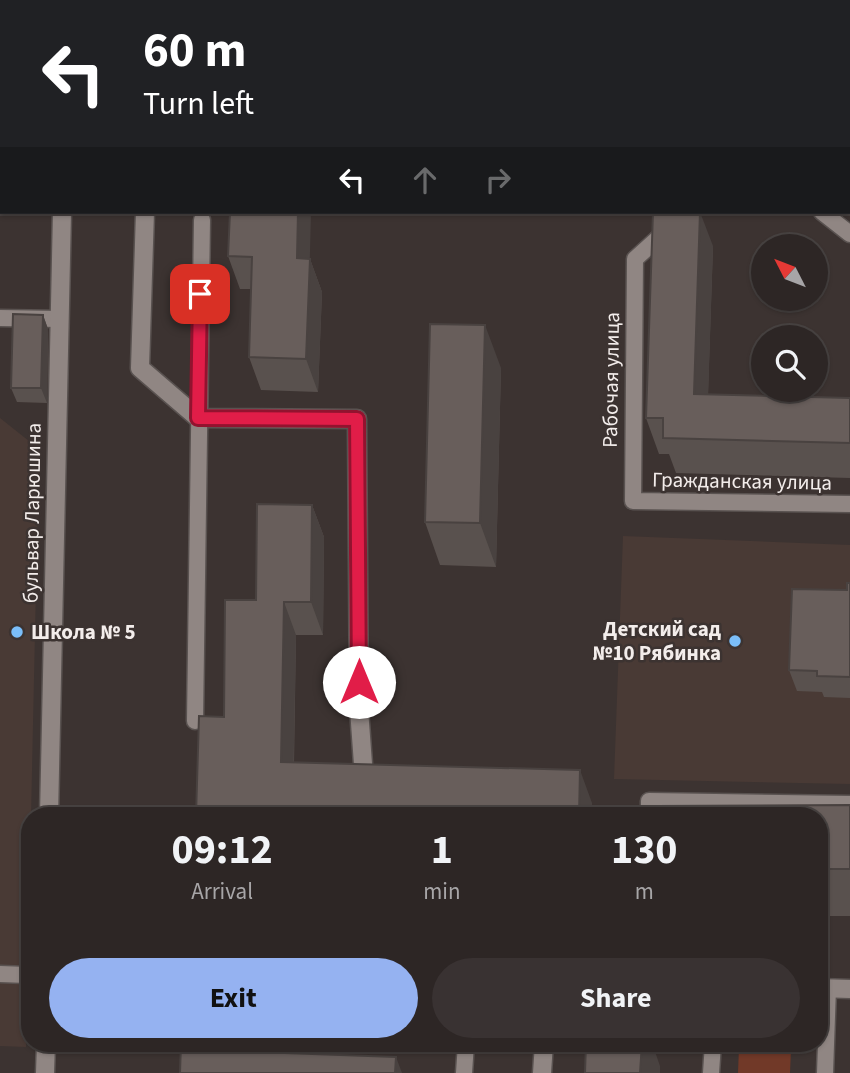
<!DOCTYPE html>
<html lang="en">
<head>
<meta charset="utf-8">
<style>
	body { margin:0; font-family:"Source Sans 3",sans-serif; background:#393232; color:#f1f3f6; height:100vh; display:flex; flex-direction:column; font-size:26px; white-space:nowrap }
	* { box-sizing:border-box; margin:0 }
	p { font-size:23px; color:#a7a5a7 }
	.icon { flex:none; width:38px; height:38px; fill:none; stroke:currentColor; stroke-width:2; stroke-linecap:round; stroke-linejoin:round }
	.map { position:relative; flex:1; overflow:hidden }
	.side { position:absolute; left:21px; top:807px; width:807px; height:245px; display:flex; flex-direction:column; background:#2d2625; border-radius:28px; box-shadow:0 2px 5px #0004,0 0 0 2px #484342 }
	.side>* { flex:none }
	.banner { position:absolute; left:0px; top:0px; width:850px; height:214px; box-shadow:0 2px 5px #0004,0 0 0 2px #484342; background:#202124; color:#fff; overflow:hidden }
	.needle { width:46px; rotate:312deg }
	.controls { position:absolute; left:751px; top:234px; display:grid; gap:14px }
	.controls a { display:grid; place-items:center; width:77px; height:77px; border-radius:50%; background:#2d2625; box-shadow:0 2px 5px #0004,0 0 0 2px #484342; font-size:35px }
	.pin { position:absolute; display:grid; place-items:center; width:60px; height:60px; color:#fff; margin:-30px; border-radius:14px; box-shadow:0 4px 10px #0006 }
	.me { position:absolute; width:77px; margin:-38px; rotate:0deg; stroke-linejoin:round; filter:drop-shadow(0 0 5px #0008) }
	.turn { display:flex; align-items:center; gap:24px; height:147px; padding:0 28px; font-size:32px }
	.turn .icon { width:91px; height:91px; stroke-width:2.5 }
	.turn b { display:block; font-size:49px; line-height:60px }
	.lanes { display:flex; align-items:center; height:66px; padding:0 28px; background:#0003; justify-content:center; gap:35px; direction:ltr }
	.lanes .off { opacity:.35 }
	.eta { display:flex; justify-content:space-evenly; align-items:center; height:119px; text-align:center }
	.eta b { font-size:42px; font-weight:700; line-height:49px }
	.button { display:flex; gap:14px; margin-top:auto; padding:14px 28px }
	.button a { flex:1; height:80px; border-radius:42px; background:#95b2f1; color:#111; font-size:28px; font-weight:700; line-height:80px; text-align:center }
	.button a+a { background:#393232; color:#f1f3f6 }
	.map>svg:first-child { display:block }
	.built { fill:#493a35 }
	.grass { fill:#713928 }
	.lines { fill:none; stroke-linecap:round; stroke-linejoin:round }
	.lane-casing { stroke:#595250; stroke-width:19 }
	.street-casing { stroke:#595250; stroke-width:21 }
	.secondary-casing { stroke:#595250; stroke-width:21 }
	.lane { stroke:#908683; stroke-width:16 }
	.street { stroke:#908683; stroke-width:18 }
	.secondary { stroke:#8895a4; stroke-width:18 }
	.wall { fill:#59514e }
	.shaded-wall { fill:#494240 }
	.building { fill:#685e5b; stroke:#494240; stroke-width:2 }
	.route-casing { stroke:#92132f; stroke-width:18 }
	.route { stroke:#e11d48; stroke-width:12 }
	.poi-dot { fill:#7bbef9; stroke:#3c3331; stroke-width:2.5 }
	.labels { text-anchor:middle; dominant-baseline:central; stroke-width:5; stroke-linejoin:round; paint-order:stroke }
	.street-label { font-size:21px; fill:#f3edeb; stroke:#3c3331 }
	.poi-label { font-size:21px; font-weight:bold; fill:#f3edeb; stroke:#3c3331; text-anchor:end }
</style>
</head>
<body>
<div class="map">
<svg width="850" height="1073" viewBox="0 0 850 1073">
	<rect width="100%" height="100%" fill="#3c3331"/>
	<path class="built" d="M 0,418 L 39,449 L 26,1047 L 0,1046 Z
		M 623,536 L 850,545 L 850,784 L 614,779 Z"/>
	<path class="grass" d="M 739,1047 L 791,1048 L 790,1073 L 738,1073 Z"/>
	<g class="lines">
		<defs>
			<path id="lane" d="M 730,0 L 731,2
				M 295,2 L 295,0
				M 0,192 L 2,192
				M 687,212 L 635,259 L 633,501 L 850,504
				M 822,212 L 850,234
				M 0,318 L 60,319
				M 195,721 L 202,220
				M 649,816 L 649,801 L 850,804
				M 0,974 L 27,975
				M 464,1073 L 466,1043
				M 711,1073 L 713,1043
				M 825,1073 L 828,988"/>
			<path id="street" d="M 71,2 L 71,0
				M 153,2 L 153,0
				M 145,212 L 140,368 L 198,418 L 357,419 L 359,709 L 363,764
				M 49,816 L 62,212
				M 819,988 L 850,989
				M 45,1073 L 46,1043
				M 542,1073 L 544,1043"/>
			<path id="secondary" d="M 841,0 L 848,2"/>
		</defs>
		<use href="#lane" class="lane-casing"/>
		<use href="#street" class="street-casing"/>
		<use href="#secondary" class="secondary-casing"/>
		<use href="#lane" class="lane"/>
		<use href="#street" class="street"/>
		<use href="#secondary" class="secondary"/>
	</g>
	<path class="wall" d="M 0,25 L 2,25 L 2,124 L 0,124 Z
		M 849,96 L 850,97 L 850,194 L 849,193 Z
		M 713,246 L 708,394 L 850,398 L 850,478 L 676,473 L 669,454 L 659,454 L 646,418 Z
		M 228,256 L 310,259 L 322,292 L 318,392 L 261,390 L 249,357 L 251,289 L 240,289 Z
		M 43,315 L 48,329 L 47,403 L 17,402 L 11,388 Z
		M 501,368 L 496,567 L 440,565 L 425,522 Z
		M 312,505 L 324,537 L 323,635 L 296,635 L 294,763 L 592,803 L 196,816 L 256,600 Z
		M 850,583 L 850,698 L 824,697 L 822,692 L 797,691 L 789,670 L 847,590 Z
		M 850,805 L 850,916 L 819,916 L 819,816 Z"/>
	<path class="shaded-wall" d="M 298,212 L 311,212 L 309,291 L 297,258 Z
		M 700,212 L 713,246 L 707,429 L 694,394 Z
		M 310,259 L 322,292 L 318,392 L 306,359 Z
		M 43,315 L 48,329 L 47,403 L 41,388 Z
		M 485,325 L 501,368 L 496,567 L 480,523 Z
		M 312,505 L 324,537 L 323,635 L 311,602 Z
		M 284,602 L 296,635 L 293,795 L 281,762 Z
		M 580,770 L 592,803 L 592,816 L 579,816 Z
		M 259,1043 L 268,1043 L 267,1073 L 258,1052 Z
		M 642,1043 L 652,1043 L 660,1066 L 660,1073 L 640,1073 Z
		M 396,1057 L 402,1073 L 395,1073 Z"/>
	<path class="building" d="M 0,25 L 2,25 L 2,82 L 0,81 Z
		M 849,96 L 850,97 L 850,171 L 849,170 Z
		M 230,212 L 298,212 L 297,258 L 310,259 L 306,359 L 249,357 L 252,257 L 228,256 Z
		M 653,212 L 700,212 L 694,394 L 850,398 L 850,443 L 663,438 L 663,418 L 646,418 Z
		M 13,314 L 43,315 L 41,388 L 11,388 Z
		M 430,324 L 485,325 L 480,523 L 425,522 Z
		M 257,504 L 312,505 L 311,602 L 284,602 L 281,762 L 580,770 L 579,816 L 196,816 L 199,716 L 224,717 L 225,600 L 256,600 Z
		M 847,583 L 850,583 L 850,677 L 817,676 L 817,671 L 789,670 L 792,589 L 847,590 Z
		M 850,805 L 850,869 L 819,869 L 819,816 L 657,816 L 657,806 Z
		M 181,1043 L 259,1043 L 258,1052 L 396,1057 L 395,1073 L 180,1073 Z
		M 586,1043 L 642,1043 L 640,1073 L 585,1073 Z"/>
	<g class="lines">
		<defs>
			<path id="route" d="M 200,294 L 198,418 L 357,419 L 359,682"/>
		</defs>
		<use href="#route" class="route-casing"/>
		<use href="#route" class="route"/>
	</g>
	<g class="poi-dot">
		<circle cx="17" cy="632" r="7"/>
		<circle cx="735" cy="641" r="7"/>
	</g>
	<g class="labels">
		<g class="street-label">
			<text transform="translate(611 380) rotate(-89)">Рабочая улица</text>
			<text transform="translate(742 481) rotate(1)">Гражданская улица</text>
			<text transform="translate(32 513) rotate(-89)">бульвар Ларюшина</text>
		</g>
		<g class="poi-label">
			<text x="721" y="629">Детский сад<tspan x="721" dy="24">№10 Рябинка</tspan></text>
			<text x="31" y="632" text-anchor="start">Школа № 5</text>
		</g>
	</g>
</svg>
<div class="controls">
<a><svg class="needle" viewBox="-14 -14 28 28"><path d="M0-13l5 13h-10z" fill="#e53935"/><path d="M0 13l5-13h-10z" fill="#a7a5a7"/></svg></a>
<a><svg class="icon" aria-label="search" viewBox="0 0 24 24"><circle cx="10" cy="10" r="6"/><path d="M15 15l6 6"/></svg></a>
</div>
<div class="pin" style="left:200px;top:294px;background:#d93025"><svg class="icon" aria-label="arrive" viewBox="0 0 24 24"><path d="M6 21V4h12l-3 4 3 4H6"/></svg></div>
<svg class="me" style="left:359px;top:682px" viewBox="-20 -20 40 40"><circle r="19" fill="#fff"/><path d="M0-13L10 11 0 6-10 11z" fill="#e11d48"/></svg>
<div class="banner">
<div class="turn"><svg class="icon" aria-label="left" viewBox="0 0 24 24"><path d="M17 20v-9H6M10 6l-5 5 5 5"/></svg><div><b>60 m</b>Turn left</div></div>
<div class="lanes"><svg class="icon" aria-label="left" viewBox="0 0 24 24"><path d="M17 20v-9H6M10 6l-5 5 5 5"/></svg><svg class="icon off" aria-label="ahead" viewBox="0 0 24 24"><path d="M12 20V5M6 11l6-6 6 6"/></svg><svg class="icon off" aria-label="right" viewBox="0 0 24 24"><path d="M7 20v-9h11M14 6l5 5-5 5"/></svg></div>
</div>
<section class="side">
<div class="eta">
<div><b>09:12</b><p>Arrival</p></div>
<div><b>1</b><p>min</p></div>
<div><b>130</b><p>m</p></div>
</div>
<div class="button"><a>Exit</a><a>Share</a></div>
</section>
</div>
</body>
</html>
